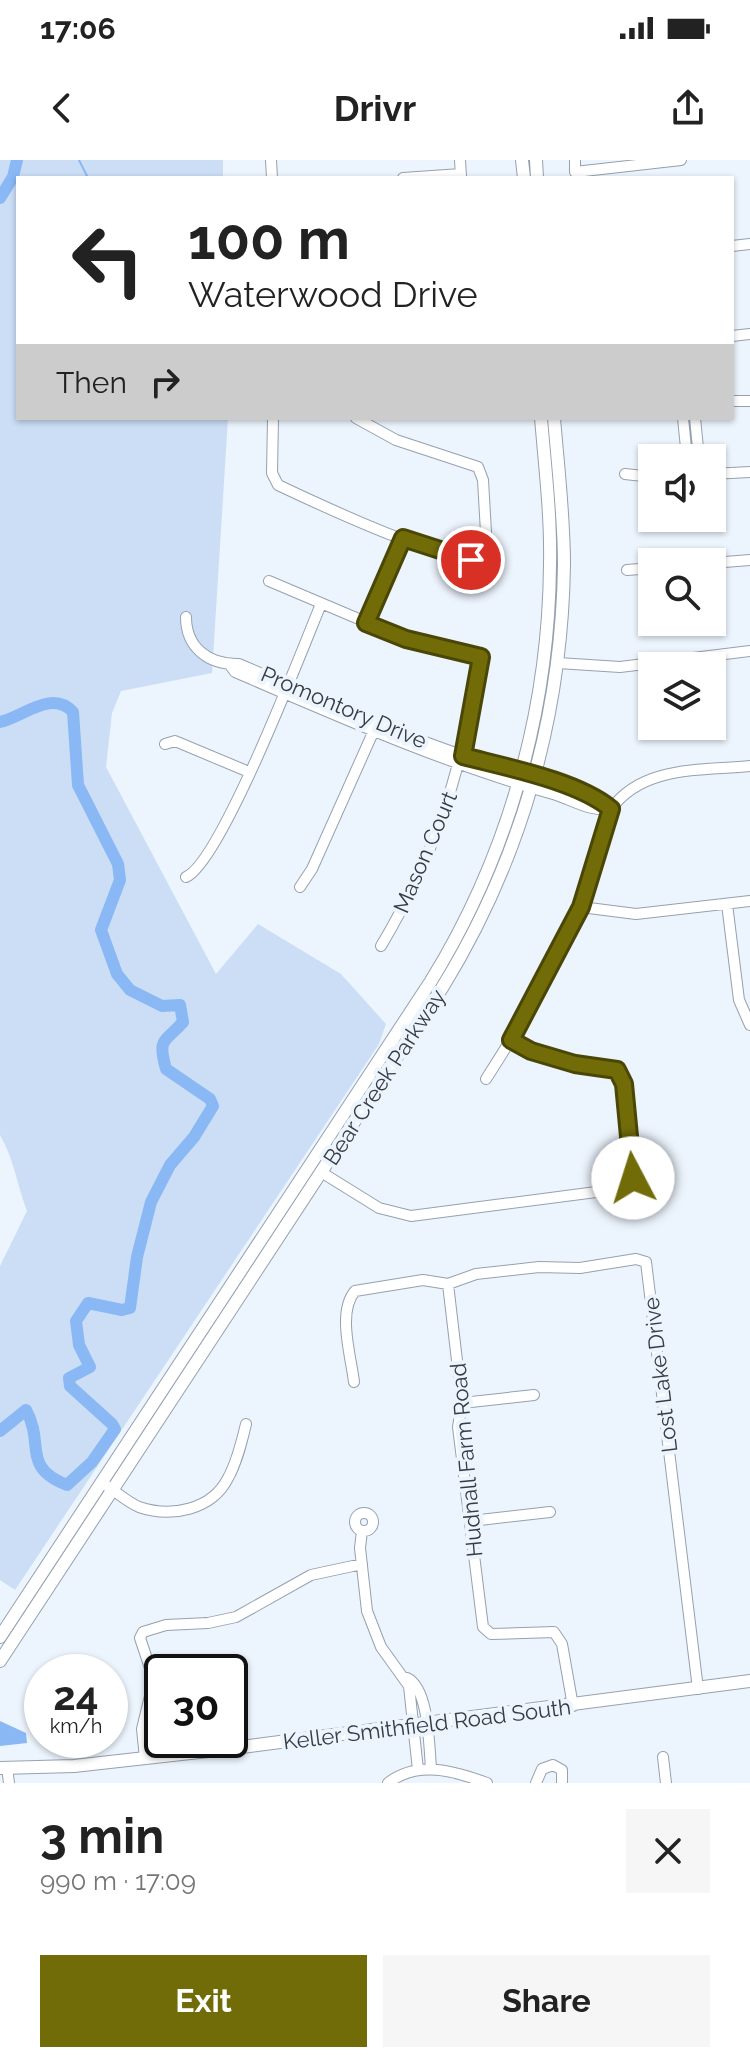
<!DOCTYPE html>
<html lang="en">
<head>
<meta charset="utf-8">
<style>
	body { margin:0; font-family:Raleway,sans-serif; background:#f6f6f6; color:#222; height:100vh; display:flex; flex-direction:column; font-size:30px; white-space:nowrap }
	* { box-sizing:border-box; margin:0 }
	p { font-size:26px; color:#767676 }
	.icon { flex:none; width:44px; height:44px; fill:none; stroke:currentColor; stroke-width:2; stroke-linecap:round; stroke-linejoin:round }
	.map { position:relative; height:1623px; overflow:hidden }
	.drawer { display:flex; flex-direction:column; background:#fff; flex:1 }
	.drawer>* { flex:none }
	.guide { position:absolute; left:16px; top:16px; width:718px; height:244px; border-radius:0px; box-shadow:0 2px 6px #0004; background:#fff; color:#222; overflow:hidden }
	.tools { position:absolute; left:638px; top:284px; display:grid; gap:16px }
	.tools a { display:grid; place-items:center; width:88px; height:88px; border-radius:0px; background:#fff; box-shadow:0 2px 6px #0004; font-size:40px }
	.speed { position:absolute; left:24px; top:1494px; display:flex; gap:16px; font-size:40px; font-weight:700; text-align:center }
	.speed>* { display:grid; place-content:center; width:104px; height:104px; border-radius:50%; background:#fff; box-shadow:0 2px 6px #0004; line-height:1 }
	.speed small { font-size:20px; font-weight:400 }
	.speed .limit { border:4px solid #111; border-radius:12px; background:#fff; color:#111 }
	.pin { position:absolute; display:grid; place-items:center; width:68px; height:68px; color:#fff; margin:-34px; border:4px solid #fff; border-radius:50%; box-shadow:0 2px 8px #0007 }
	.me { position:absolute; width:88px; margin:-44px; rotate:355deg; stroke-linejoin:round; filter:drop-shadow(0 0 6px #0008) }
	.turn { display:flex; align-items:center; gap:28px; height:168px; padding:0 40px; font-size:36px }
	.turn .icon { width:104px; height:104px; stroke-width:2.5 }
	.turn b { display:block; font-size:56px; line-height:68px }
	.then { display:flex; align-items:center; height:76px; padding:0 40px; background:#0003; gap:16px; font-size:30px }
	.round { display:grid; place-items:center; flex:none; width:84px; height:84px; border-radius:0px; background:#f6f6f6 }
	.overview { display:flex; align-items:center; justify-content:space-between; height:136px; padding:0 40px }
	h1 { font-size:48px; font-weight:700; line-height:60px }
	.action { display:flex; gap:16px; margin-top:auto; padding:16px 40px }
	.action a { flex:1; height:92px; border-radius:0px; background:#726c08; color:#fff; font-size:32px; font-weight:700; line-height:92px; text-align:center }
	.action a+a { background:#f6f6f6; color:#222 }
	.status { display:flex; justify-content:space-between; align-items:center; height:56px; padding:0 40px; background:#fff; direction:ltr }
	.status svg { height:22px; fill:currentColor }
	header { display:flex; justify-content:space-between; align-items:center; height:104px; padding:0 40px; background:#fff; font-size:36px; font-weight:700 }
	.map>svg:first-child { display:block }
	.green { fill:#cbdef6 }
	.water { fill:#89b8f5 }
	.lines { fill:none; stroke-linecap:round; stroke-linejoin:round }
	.stream { stroke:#89b8f5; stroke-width:2 }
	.river { stroke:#89b8f5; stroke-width:12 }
	.minor-casing { stroke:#96a1b0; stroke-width:12 }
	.major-casing { stroke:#96a1b0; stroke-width:14 }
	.minor { stroke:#fff; stroke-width:10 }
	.major { stroke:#fff; stroke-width:12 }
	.route-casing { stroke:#4a4605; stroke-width:20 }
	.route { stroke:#726c08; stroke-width:14 }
	.labels { text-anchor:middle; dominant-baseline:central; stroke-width:8; stroke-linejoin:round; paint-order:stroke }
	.street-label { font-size:22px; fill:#383d43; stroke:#ecf4fd }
</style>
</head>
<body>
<div class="status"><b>17:06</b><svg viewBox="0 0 49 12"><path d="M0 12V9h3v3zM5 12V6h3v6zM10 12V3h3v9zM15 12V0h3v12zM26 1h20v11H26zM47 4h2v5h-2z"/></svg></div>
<header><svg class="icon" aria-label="back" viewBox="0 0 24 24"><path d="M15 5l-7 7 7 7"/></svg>Drivr<svg class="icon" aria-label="share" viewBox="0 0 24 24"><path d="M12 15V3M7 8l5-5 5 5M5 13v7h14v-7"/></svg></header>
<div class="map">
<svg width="750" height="1623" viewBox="0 0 750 1623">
	<rect width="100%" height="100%" fill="#ecf4fd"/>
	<path class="green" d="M 0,0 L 223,0 L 223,18 L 18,18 L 18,258 L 228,258 L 212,513 L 121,531 L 112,553 L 106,607 L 216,814 L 258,764 L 341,814 L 386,864 L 379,884 L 15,1430 L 0,1420 L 0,1106 L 27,1051 C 17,1025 14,999 0,975 Z"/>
	<path class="water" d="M 0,1561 L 26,1573 L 27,1583 L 0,1586 Z"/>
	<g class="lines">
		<path class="stream" d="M 79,0 L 88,18"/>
		<path class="river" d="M 0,38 L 13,17 L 17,0
			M 0,562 C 23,557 52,529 73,552 L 78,625 L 118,704 L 120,720 L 101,770 L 117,814 L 130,830 L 162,846 L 180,845 L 183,862 C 165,883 157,877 166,909 L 210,939 L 213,946 L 194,977 L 170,1005 L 151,1042 L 137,1097 L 130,1148 L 122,1150 L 88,1143 L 76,1161 L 79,1185 L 90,1207 L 69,1218 L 70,1226 L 112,1264 L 115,1269 L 92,1302 L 67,1325 C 21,1307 45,1284 26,1250 L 0,1271"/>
		<defs>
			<path id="minor" d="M 271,0 L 272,18
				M 460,0 L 461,18
				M 575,0 L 575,12 L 681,0
				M 403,18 L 461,14
				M 732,86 L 750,84
				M 732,176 L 750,174
				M 732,241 L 750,241
				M 273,258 L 272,313 L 278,325 C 316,343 447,405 483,399 L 487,390 L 483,320 L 478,307 L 396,280 L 356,258
				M 683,258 L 687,298
				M 695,258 L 699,298
				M 625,314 L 652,317
				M 712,314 L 750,312
				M 712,403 L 750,400
				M 627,410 L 652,408
				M 269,421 L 406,479 L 481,497 C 461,608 440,687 381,786
				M 186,457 C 186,487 208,505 239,504 C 312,535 385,569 461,595 C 508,611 573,616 611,649
				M 366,463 L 403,378
				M 558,503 L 620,507 L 750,491
				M 229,504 L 235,512 C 340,557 443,603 553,634 C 573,640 590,652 611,649
				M 165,584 L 175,581 L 249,612
				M 186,717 C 221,702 302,490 321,444
				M 300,727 L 312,709 L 375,568
				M 727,744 L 739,840 L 750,865
				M 581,747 L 636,754 L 750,741
				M 486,919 C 521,865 554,809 579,750 C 593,718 600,682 611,649 C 643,605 701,611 750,606
				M 321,1012 L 379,1048 L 411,1056 L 627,1028 L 633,1011 L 623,917 C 610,902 587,907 570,903 C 549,897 530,890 511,880
				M 448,1124 L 462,1243 L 458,1267 L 483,1467 L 491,1474 L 554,1472 L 562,1484 L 573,1546
				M 354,1222 C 351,1196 337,1152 355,1131 L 423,1120 L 448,1124 L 476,1114 L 539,1107 L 580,1108 L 636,1099 L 646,1102 L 698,1529
				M 462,1243 L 534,1235
				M 107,1326 C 118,1333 127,1342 139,1347 C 171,1358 212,1350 228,1318 C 237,1302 242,1281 246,1264
				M355 1362a9 9 0 1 1 18 0a9 9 0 1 1-18 0Z
				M 471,1361 L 550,1352
				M 362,1371 L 360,1388 L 367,1451 L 381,1487 L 409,1526 L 418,1610
				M 407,1518 C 429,1528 429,1586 431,1608
				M 663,1597 L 666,1623
				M 145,1598 L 142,1569 L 152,1528 L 151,1511 L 140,1478 L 143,1472 L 166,1465 L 208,1463 L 236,1457 L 311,1415 L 362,1404
				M 7,1607 L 9,1623
				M 388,1623 C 418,1600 455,1611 487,1623
				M 536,1623 L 542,1609 L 553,1605 L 562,1610 L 562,1623"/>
			<path id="major" d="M 522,0 L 524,18
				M 536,0 L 537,18
				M 0,1477 L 431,821 C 508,696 549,551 550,404 C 551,355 545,307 541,258
				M 0,1501 L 442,828 C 521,700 562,555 564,404 C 564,356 558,307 554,258
				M 0,1608 L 74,1606 L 226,1589 L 750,1521"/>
		</defs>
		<use href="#minor" class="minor-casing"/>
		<use href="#major" class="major-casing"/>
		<use href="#minor" class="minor"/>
		<use href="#major" class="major"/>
	</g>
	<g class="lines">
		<defs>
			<path id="route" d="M 471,400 L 403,378 L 366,463 L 406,479 L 481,497 L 463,596 C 505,607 578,621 611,649 L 581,747 L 511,880 L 531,891 L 575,904 L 617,910 L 624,924 L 633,1018"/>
		</defs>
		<use href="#route" class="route-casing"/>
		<use href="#route" class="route"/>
	</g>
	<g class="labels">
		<g class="street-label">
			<text transform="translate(344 547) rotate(23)">Promontory Drive</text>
			<text transform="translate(425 692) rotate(-67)">Mason Court</text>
			<text transform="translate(384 917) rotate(-57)">Bear Creek Parkway</text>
			<text transform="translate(660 1215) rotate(-97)">Lost Lake Drive</text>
			<text transform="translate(466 1300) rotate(-95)">Hudnall Farm Road</text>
			<text transform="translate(427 1564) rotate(-7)">Keller Smithfield Road South</text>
		</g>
	</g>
</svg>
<div class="tools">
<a><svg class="icon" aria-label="sound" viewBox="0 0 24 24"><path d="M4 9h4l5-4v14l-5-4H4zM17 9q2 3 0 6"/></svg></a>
<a><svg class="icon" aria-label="search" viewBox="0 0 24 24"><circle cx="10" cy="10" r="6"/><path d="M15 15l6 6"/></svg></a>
<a><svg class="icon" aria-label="layers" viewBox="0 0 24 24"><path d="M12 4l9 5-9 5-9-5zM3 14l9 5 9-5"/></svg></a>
</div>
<div class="speed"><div>24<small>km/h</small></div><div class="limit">30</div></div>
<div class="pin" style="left:471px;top:400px;background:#d93025"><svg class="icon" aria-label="arrive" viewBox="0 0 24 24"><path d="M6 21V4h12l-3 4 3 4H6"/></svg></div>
<svg class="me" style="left:633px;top:1018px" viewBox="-20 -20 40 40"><circle r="19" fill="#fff"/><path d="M0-13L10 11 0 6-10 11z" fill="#726c08"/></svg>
<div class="guide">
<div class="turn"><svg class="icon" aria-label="left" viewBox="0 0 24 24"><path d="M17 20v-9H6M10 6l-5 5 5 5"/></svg><div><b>100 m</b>Waterwood Drive</div></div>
<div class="then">Then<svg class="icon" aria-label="right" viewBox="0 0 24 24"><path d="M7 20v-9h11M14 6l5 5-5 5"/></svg></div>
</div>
</div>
<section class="drawer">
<div class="overview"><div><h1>3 min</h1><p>990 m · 17:09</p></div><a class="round"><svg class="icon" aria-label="close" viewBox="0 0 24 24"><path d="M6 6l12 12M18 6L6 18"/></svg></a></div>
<div class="action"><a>Exit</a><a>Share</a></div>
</section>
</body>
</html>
